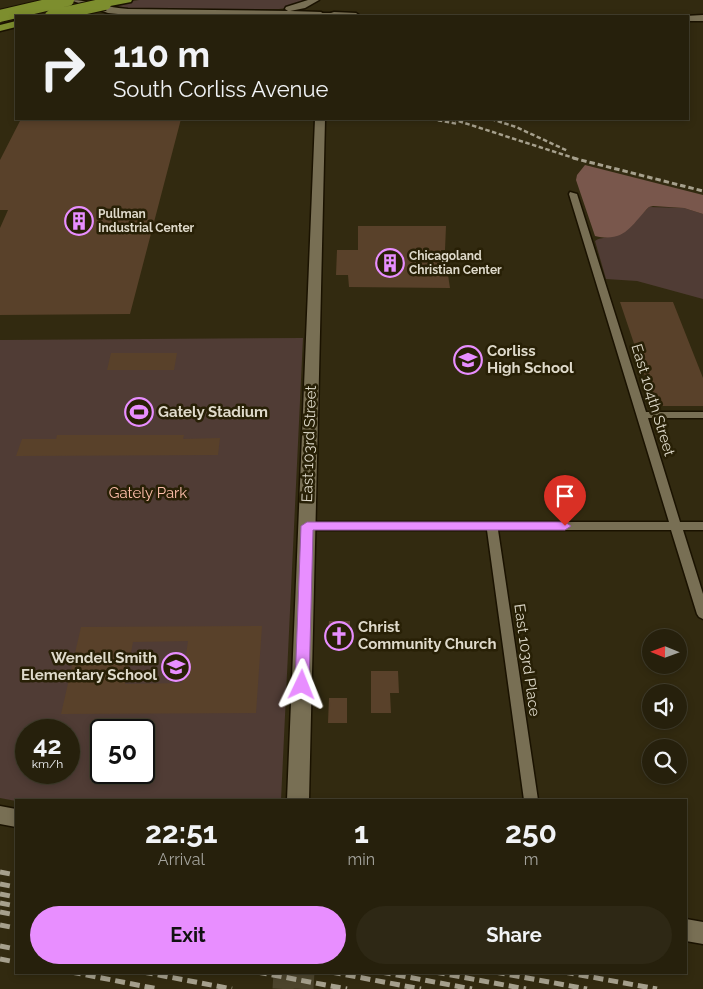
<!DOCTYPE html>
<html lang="en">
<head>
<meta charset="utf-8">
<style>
	body { margin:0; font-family:Raleway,sans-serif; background:#2e2815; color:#f1f3f6; height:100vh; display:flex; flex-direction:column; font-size:19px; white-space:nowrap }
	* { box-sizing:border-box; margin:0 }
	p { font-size:16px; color:#a4a39d }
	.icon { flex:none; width:28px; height:28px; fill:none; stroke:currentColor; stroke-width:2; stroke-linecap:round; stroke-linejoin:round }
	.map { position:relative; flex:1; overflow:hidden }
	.side { position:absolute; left:15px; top:799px; width:672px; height:175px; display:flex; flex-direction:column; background:#26200c; border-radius:0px; box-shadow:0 2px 8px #0003,0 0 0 1px #423e2d }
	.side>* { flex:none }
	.hud { position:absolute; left:15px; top:15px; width:674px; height:105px; border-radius:0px; box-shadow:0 2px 8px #0003,0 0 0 1px #423e2d; background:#26200c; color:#f1f3f6; overflow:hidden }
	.needle { width:32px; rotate:271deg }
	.tools { position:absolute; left:642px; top:629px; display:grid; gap:10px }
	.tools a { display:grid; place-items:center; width:45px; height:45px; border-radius:50%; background:#26200c; box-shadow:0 2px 8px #0003,0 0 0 1px #423e2d; font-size:25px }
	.speed { position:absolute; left:15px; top:719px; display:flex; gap:10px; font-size:25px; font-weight:700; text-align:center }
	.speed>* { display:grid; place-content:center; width:65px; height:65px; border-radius:50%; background:#26200c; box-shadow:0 2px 8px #0003,0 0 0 1px #423e2d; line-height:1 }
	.speed small { font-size:12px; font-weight:400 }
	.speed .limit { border:2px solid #111; border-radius:8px; background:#fff; color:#111 }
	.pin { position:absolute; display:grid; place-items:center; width:42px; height:42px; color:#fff; margin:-51px -21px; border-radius:50% 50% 50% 0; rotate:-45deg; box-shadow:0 0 5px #0007 }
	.pin .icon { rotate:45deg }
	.me { position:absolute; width:55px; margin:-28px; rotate:2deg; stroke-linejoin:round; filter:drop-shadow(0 0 4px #0008) }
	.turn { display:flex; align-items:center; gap:18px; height:105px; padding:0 15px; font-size:22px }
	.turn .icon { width:65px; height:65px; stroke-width:2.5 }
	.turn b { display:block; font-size:35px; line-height:42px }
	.eta { display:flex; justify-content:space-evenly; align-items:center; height:85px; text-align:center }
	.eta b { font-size:30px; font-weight:700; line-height:35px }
	.cta { display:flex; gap:10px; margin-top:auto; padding:10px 15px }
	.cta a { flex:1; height:58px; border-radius:30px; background:#e88eff; color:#111; font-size:20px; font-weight:700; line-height:58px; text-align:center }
	.cta a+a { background:#2e2815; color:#f1f3f6 }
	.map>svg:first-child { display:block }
	.green { fill:#503c35; fill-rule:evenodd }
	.forest { fill:#79574c }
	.building { fill:#59412a; fill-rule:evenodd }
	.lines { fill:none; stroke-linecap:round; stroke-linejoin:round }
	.secondary-tunnel { stroke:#4c442c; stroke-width:21; stroke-dasharray:21 11; stroke-linecap:butt }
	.street-casing { stroke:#1a1200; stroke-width:3 }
	.secondary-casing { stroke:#1a1200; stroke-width:3 }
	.highway-casing { stroke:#1a1200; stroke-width:3 }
	.street { fill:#786f54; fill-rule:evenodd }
	.secondary { fill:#786f54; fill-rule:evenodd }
	.highway { fill:#7d8e2e; fill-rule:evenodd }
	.rail-far2 { stroke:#a6a08d; stroke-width:2.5; stroke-dasharray:4.5 2.5; stroke-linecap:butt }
	.rail-far1 { stroke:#a6a08d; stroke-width:3; stroke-dasharray:5.5 3; stroke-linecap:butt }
	.rail { stroke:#a6a08d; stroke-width:5; stroke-dasharray:10 5; stroke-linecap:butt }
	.highway-bridge-casing { stroke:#1a1200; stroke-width:14; stroke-linecap:butt }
	.highway-bridge { stroke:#7d8e2e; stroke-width:12 }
	.route { fill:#e88eff; stroke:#975ca6 }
	.labels { text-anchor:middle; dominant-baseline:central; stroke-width:5; stroke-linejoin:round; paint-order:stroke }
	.far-poi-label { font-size:12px; font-weight:bold; fill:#dfdacb; stroke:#282006; text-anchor:start }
	.poi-label { font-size:15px; font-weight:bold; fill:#dfdacb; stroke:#282006; text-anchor:start }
	.street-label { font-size:15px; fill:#dfdacb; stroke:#282006 }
	.park-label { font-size:15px; fill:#febfaa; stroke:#282006 }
</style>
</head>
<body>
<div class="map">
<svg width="703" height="989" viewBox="0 0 703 989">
	<rect width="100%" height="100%" fill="#322a10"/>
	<path class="green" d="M 139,0 L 311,0 L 296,7 L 279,9 L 130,10 L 106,6 Z
		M 649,207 L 684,208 L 703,214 L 703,299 L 637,281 L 606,279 L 595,241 C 600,237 604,239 610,236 C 623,230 639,218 649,207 Z
		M 303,338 L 281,800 L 16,801 L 0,798 L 0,340 ZM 26,730 L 69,730 L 69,772 L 26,772 ZM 101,730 L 144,730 L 144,772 L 101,772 Z"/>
	<path class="forest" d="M 585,165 L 703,195 L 703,214 L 684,208 L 653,206 L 649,207 C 631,225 625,243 595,236 L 576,180 L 577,175 Z"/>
	<path class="building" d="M 21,119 L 181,119 L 130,314 L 0,315 L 0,228 L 8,210 L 0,210 L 0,160 Z
		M 358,226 L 446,226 L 445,250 L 441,250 L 444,275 L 448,275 L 450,288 L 349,287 L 348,275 L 336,275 L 337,250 L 358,250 Z
		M 620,302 L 673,302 L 703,378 L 703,406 L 655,406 Z
		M 111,353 L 177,353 L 174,370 L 107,370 Z
		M 57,435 L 184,435 L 183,439 L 220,438 L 218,455 L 16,456 L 22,439 L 56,439 Z
		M 329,621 L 350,621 L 350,644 L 327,644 Z
		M 262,626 L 256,713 L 61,714 L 81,627 ZM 188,641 L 182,683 L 125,684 L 133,642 Z
		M 371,671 L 398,671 L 399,693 L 390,693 L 391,713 L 371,713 Z
		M 329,698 L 347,698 L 347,723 L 328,723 Z"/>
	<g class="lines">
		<path class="secondary-tunnel" d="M 283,989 L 284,972
			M 303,989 L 304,972"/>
		<defs>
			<path id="street" d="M 321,13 L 334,13 L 337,15 L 319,16 L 319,14 Z
				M 570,192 L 577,194 L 646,412 L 703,412 L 703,418 L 648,418 L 680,522 L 703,522 L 703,530 L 683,530 L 703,594 L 703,619 L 699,617 L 697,614 L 671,530 L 498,530 L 538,800 L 524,800 L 487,530 L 307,530 L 301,526 L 307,522 L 669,522 L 569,194 Z"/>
			<path id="secondary" d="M 70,0 C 90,0 108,8 128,9 L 288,11 L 285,9 L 286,7 L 308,0 L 319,0 L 305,8 L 290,11 L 321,12 L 325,15 L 128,15 L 108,13 Z
				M 334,12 L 356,13 L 360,16 L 331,16 L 331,13 Z
				M 703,15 L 703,21 L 688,21 L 688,16 L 685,16 Z
				M 315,119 L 325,119 L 309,800 L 287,800 Z
				M 0,806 L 16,809 L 16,827 L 0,824 Z
				M 686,919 L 703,922 L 703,944 L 686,941 Z"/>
			<path id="highway" d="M 109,0 L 132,0 L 131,2 L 105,7 L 100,4 L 101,2 Z
				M 16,21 L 16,27 L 0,31 L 0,25 Z"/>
		</defs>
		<use href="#street" class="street-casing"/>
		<use href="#secondary" class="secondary-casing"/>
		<use href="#highway" class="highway-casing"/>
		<use href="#street" class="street"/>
		<use href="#secondary" class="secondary"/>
		<use href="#highway" class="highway"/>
		<path class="rail-far2" d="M 0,14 L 22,16
			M 431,119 L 458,124
			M 452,119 L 577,159
			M 491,119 L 516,127 L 568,151"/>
		<path class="rail-far1" d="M 573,158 L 703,191"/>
		<path class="rail" d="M 0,872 L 16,875
			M 0,884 L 16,887
			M 0,894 L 16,897
			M 0,903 L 16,906
			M 0,912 L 16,915
			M 0,925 L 16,928
			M 0,946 L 16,949
			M 0,959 L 16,962
			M 71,972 L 158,989
			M 143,972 L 232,989
			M 257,972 L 347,989
			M 331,972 L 421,989
			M 381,972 L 472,989
			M 435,972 L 526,989
			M 495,972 L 587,989
			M 564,972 L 657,989"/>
		<defs>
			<path id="highway-bridge" d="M 0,16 L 68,0
				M 51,16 L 105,4"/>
		</defs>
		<use href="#highway-bridge" class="highway-bridge-casing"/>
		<use href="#highway-bridge" class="highway-bridge"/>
	</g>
	<path class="route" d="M 307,522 L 565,522 L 571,526 L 565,530 L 313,530 L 309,685 L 307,689 L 302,690 L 297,689 L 295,685 L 301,526 Z"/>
	<defs>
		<symbol id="building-ring" viewBox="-11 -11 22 22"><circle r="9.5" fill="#282006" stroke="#e88eff" stroke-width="1.5"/><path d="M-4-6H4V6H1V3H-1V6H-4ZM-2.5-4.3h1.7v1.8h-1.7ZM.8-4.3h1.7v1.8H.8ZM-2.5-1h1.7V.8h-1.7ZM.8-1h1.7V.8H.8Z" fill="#e88eff"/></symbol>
		<symbol id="school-ring" viewBox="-11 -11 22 22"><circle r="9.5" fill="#282006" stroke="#e88eff" stroke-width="1.5"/><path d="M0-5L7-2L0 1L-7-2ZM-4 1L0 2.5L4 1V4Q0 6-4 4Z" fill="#e88eff"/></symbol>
		<symbol id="stadium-ring" viewBox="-11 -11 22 22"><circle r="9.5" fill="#282006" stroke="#e88eff" stroke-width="1.5"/><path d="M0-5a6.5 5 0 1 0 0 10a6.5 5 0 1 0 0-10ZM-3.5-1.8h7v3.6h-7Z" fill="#e88eff"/></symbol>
		<symbol id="church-ring" viewBox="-11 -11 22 22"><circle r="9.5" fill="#282006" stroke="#e88eff" stroke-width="1.5"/><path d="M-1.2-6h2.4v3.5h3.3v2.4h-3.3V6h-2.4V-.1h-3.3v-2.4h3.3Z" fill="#e88eff"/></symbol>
	</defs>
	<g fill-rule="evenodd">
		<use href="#building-ring" x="63" y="205" width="32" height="32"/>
		<use href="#building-ring" x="374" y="247" width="32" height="32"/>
		<use href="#school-ring" x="452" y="344" width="32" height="32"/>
		<use href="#stadium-ring" x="123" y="396" width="32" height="32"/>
		<use href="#church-ring" x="323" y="620" width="32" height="32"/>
		<use href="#school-ring" x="160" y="651" width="32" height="32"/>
	</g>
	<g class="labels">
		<g class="far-poi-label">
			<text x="98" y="214">Pullman<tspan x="98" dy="14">Industrial Center</tspan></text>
			<text x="409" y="256">Chicagoland<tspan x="409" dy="14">Christian Center</tspan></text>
		</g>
		<g class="poi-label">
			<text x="487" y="351">Corliss<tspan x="487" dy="17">High School</tspan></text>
			<text x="158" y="412">Gately Stadium</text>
			<text x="358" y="627">Christ<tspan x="358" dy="17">Community Church</tspan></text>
			<text x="157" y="658" text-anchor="end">Wendell Smith<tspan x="157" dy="17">Elementary School</tspan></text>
		</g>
		<g class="street-label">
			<text transform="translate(653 400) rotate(73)">East 104th Street</text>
			<text transform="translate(309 444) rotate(-88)">East 103rd Street</text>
			<text transform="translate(527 660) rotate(82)">East 103rd Place</text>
		</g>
		<g class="park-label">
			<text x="148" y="493">Gately Park</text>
		</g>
	</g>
</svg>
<div class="tools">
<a><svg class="needle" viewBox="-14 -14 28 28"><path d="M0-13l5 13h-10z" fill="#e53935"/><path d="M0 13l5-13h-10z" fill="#a4a39d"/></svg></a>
<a><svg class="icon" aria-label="sound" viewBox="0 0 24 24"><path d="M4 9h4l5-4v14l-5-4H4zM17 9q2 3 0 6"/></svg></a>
<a><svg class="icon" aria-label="search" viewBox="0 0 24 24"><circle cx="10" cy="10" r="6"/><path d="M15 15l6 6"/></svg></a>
</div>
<div class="speed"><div>42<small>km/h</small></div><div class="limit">50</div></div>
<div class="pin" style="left:565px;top:526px;background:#d93025"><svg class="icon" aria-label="arrive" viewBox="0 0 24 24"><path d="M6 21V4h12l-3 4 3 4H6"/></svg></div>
<svg class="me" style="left:302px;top:685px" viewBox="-20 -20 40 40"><path d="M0-17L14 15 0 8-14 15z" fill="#e88eff" stroke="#fff" stroke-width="4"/></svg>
<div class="hud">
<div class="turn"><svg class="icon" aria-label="right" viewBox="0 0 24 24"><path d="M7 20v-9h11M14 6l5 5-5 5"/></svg><div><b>110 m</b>South Corliss Avenue</div></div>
</div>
<section class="side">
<div class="eta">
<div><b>22:51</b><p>Arrival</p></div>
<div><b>1</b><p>min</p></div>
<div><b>250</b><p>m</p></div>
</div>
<div class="cta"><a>Exit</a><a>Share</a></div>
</section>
</div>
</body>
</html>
